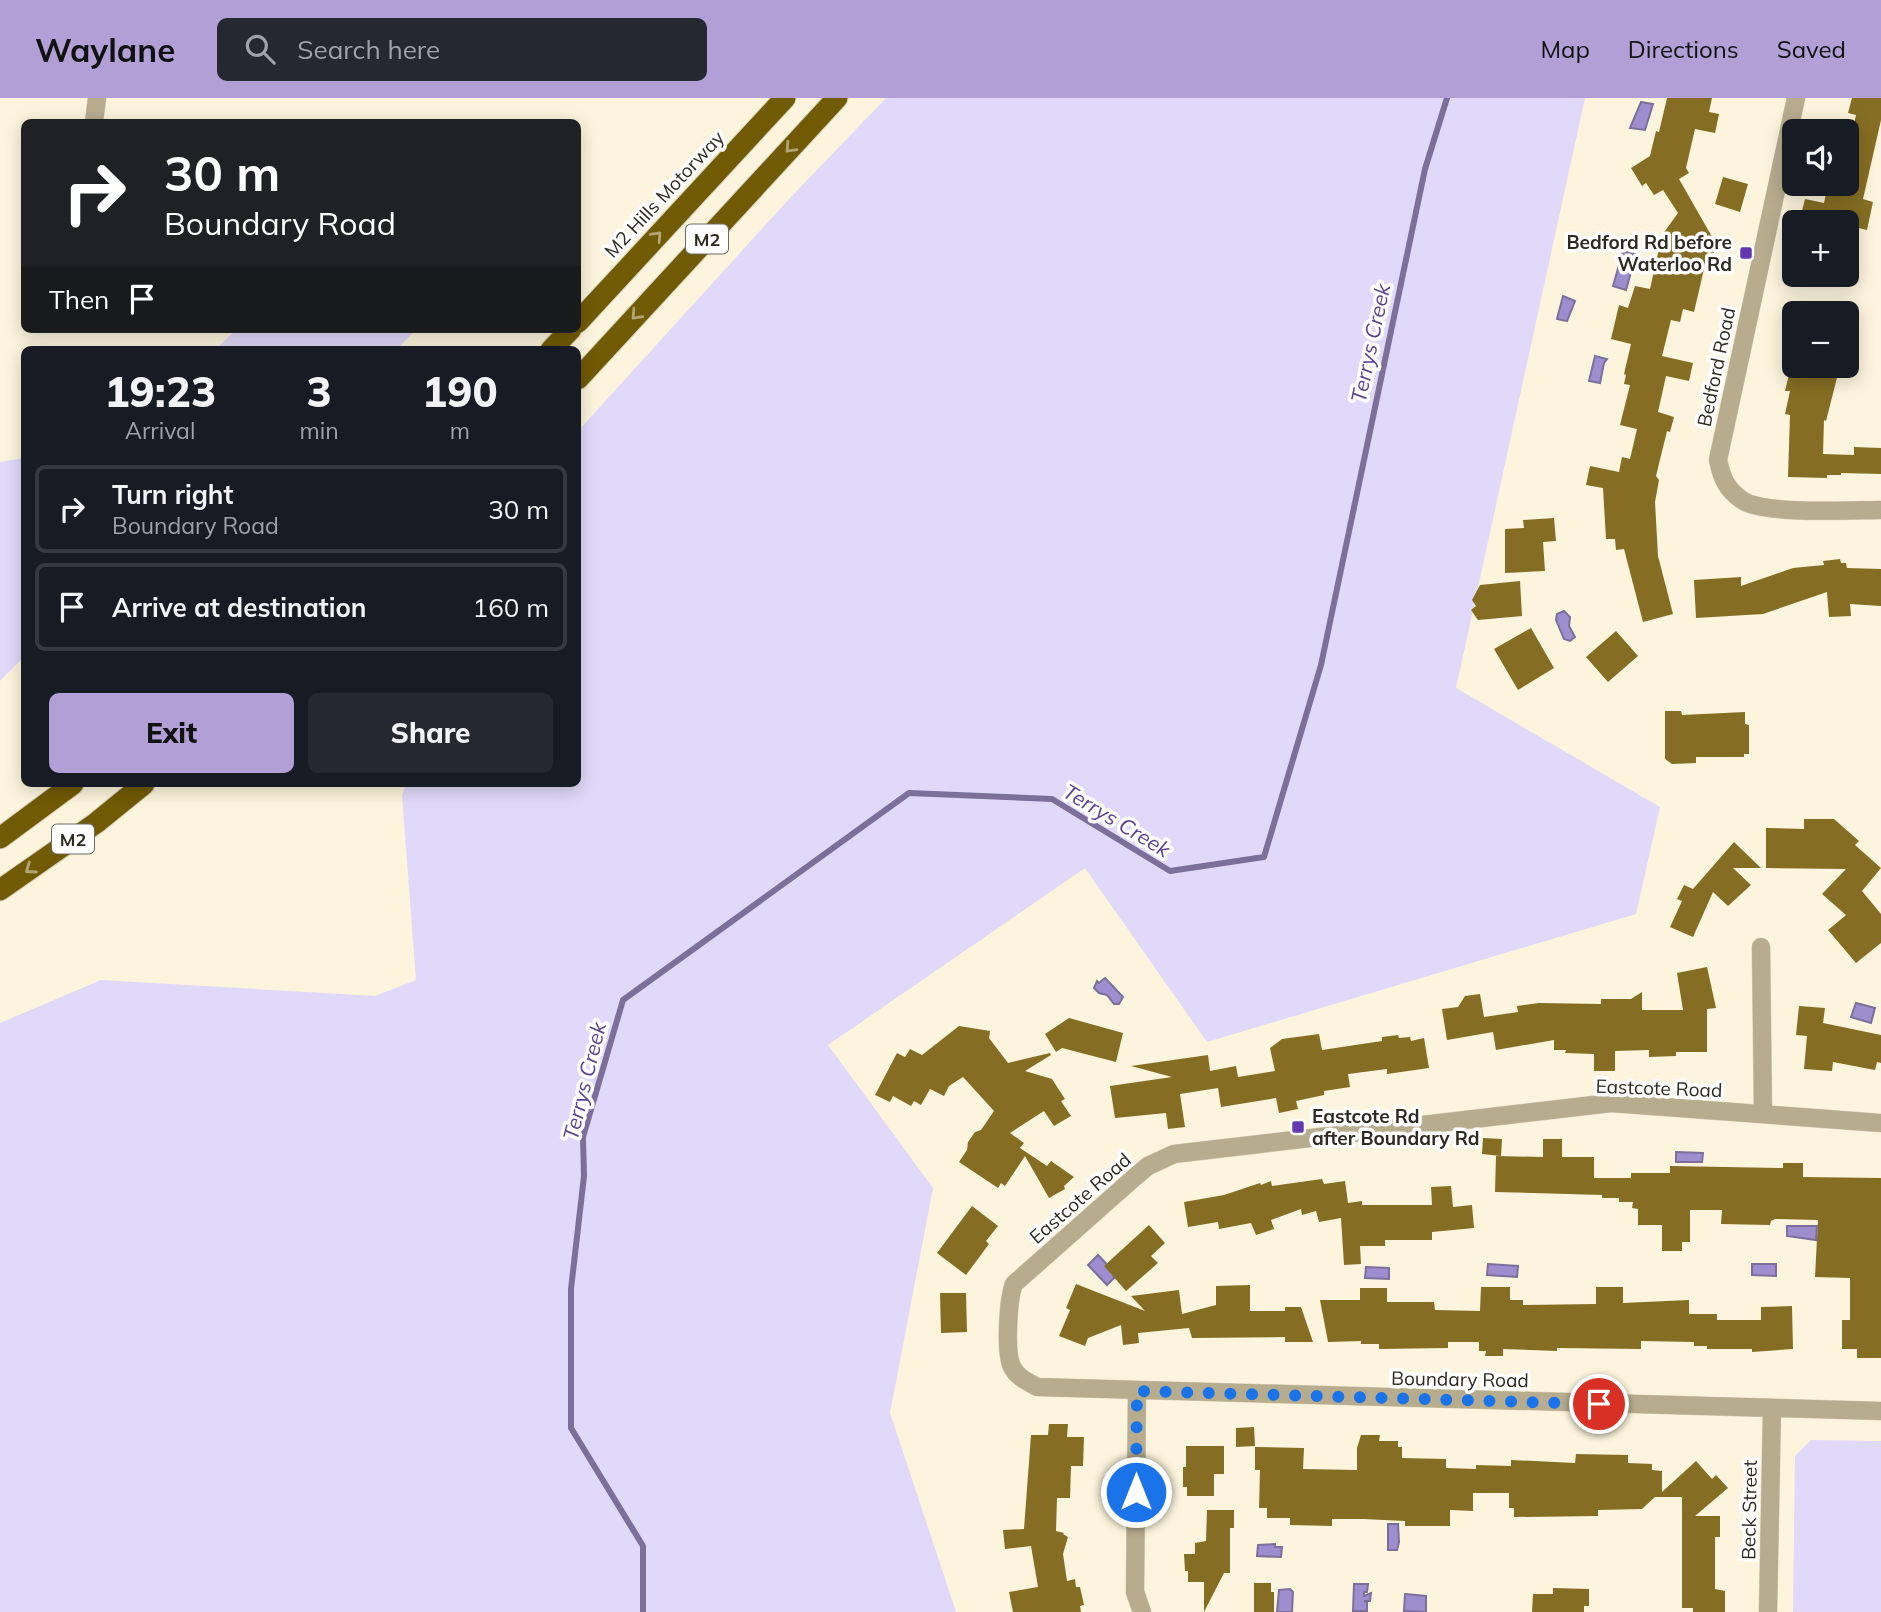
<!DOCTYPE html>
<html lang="en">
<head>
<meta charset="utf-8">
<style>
	body { margin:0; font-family:Mulish,sans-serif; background:#242831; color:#f1f3f6; height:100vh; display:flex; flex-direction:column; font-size:26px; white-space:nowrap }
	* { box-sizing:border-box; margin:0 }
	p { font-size:23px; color:#9ea1a6 }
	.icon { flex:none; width:38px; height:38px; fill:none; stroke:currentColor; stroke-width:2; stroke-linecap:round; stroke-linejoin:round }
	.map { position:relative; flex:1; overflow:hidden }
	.details { position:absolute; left:21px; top:248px; width:560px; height:441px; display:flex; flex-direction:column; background:#171b24; border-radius:10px; box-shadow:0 4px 18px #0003 }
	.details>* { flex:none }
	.guide { position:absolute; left:21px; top:21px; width:560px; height:214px; border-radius:10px; box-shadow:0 4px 18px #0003; background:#202124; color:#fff; overflow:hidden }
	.tools { position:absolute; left:1782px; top:21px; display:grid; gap:14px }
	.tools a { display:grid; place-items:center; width:77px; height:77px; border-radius:10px; background:#171b24; box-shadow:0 4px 18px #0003; font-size:35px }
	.pin { position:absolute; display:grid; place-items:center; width:60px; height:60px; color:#fff; margin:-30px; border:4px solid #fff; border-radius:50%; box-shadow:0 2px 7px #0007 }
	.me { position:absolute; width:77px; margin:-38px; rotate:0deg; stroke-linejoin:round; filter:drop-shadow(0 0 5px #0008) }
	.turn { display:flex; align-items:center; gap:24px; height:147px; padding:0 28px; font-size:32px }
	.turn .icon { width:91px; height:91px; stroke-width:2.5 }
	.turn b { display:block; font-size:49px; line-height:60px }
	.then { display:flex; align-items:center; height:66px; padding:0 28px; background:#0003; gap:14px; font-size:26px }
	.eta { display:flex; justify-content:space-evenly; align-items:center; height:119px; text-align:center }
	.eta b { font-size:42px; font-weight:800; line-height:49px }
	.action { display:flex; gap:14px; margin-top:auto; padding:14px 28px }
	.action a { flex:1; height:80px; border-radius:10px; background:#b29fd6; color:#111; font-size:28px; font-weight:800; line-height:80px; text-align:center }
	.action a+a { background:#242831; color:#f1f3f6 }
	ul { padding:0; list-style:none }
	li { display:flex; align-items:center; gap:21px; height:88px; margin:0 14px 10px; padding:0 14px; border:4px solid #363941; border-radius:10px }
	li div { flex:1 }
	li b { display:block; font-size:26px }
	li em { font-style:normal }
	header { display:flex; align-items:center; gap:42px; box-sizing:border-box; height:98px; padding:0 35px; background:#b29fd6; color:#111 }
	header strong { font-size:33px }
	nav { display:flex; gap:38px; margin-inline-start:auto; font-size:24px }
	.search { width:490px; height:63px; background:#242831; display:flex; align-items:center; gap:18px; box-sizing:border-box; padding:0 24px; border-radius:10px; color:#9ea1a6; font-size:26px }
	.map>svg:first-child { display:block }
	.green { fill:#e0d9f9 }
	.water { fill:#9e8ecf; stroke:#7c709b; stroke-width:2 }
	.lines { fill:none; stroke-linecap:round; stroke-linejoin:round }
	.stream { stroke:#7c709b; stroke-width:6 }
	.building { fill:#856e23 }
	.minor-casing { stroke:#d7d0ba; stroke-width:19 }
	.motorway-casing { stroke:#d7d0ba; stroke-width:23 }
	.minor { stroke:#b7ac8e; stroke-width:18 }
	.motorway { stroke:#715a04; stroke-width:21 }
	.oneway { stroke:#b1a475 }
	.route { stroke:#1a73e8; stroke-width:12; stroke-dasharray:0 21.6 }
	.poi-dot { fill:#6438b0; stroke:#fff; stroke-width:2.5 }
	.labels { text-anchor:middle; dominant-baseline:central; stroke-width:7; stroke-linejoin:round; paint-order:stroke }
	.shield { fill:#fff; stroke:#6c6a64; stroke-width:2 }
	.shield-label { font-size:18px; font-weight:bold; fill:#2d2a21 }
	.street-label { font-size:19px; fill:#2d2a21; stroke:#fff }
	.poi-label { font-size:19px; font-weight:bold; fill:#2d2a21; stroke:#fff; text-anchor:end }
	.water-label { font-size:21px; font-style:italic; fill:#5a4291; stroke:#fff }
</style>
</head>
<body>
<header>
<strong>Waylane</strong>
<div class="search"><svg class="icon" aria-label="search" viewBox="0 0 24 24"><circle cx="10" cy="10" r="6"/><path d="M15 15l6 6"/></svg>Search here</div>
<nav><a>Map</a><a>Directions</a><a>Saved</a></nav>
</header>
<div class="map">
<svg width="1881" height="1514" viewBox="0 0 1881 1514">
	<rect width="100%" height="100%" fill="#fcf4dc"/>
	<path class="green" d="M 886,0 L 1585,0 L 1456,590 L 1660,709 L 1636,816 L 1207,944 L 1085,770 L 828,947 L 933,1090 L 890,1315 L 956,1514 L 0,1514 L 0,925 L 101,882 L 375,898 L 416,882 L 402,697 L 406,686 L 578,686 L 578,333 L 790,100 Z
		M 237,231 L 417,231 L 396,252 L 215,252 Z
		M 24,360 L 24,559 L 0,583 L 0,364 Z
		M 1811,1342 L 1881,1343 L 1881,1514 L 1793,1514 L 1795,1358 Z"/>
	<path class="water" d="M 1641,4 L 1653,6 L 1645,32 L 1630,30 Z
		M 1623,153 L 1638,157 L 1635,160 L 1626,192 L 1613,188 Z
		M 1563,198 L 1575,203 L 1567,223 L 1557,221 Z
		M 1595,258 L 1607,261 L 1604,265 L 1600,285 L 1589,283 Z
		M 1564,513 L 1570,519 L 1569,528 L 1575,539 L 1570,543 L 1564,541 L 1556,522 L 1557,516 Z
		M 1105,880 L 1123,899 L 1119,906 L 1114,906 L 1107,897 L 1099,895 L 1094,890 L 1097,883 L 1099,885 Z
		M 1856,905 L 1875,910 L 1871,925 L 1851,919 Z
		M 1676,1054 L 1703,1055 L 1702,1064 L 1676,1064 Z
		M 1787,1128 L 1817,1128 L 1816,1142 L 1787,1138 Z
		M 1098,1157 L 1117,1177 L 1107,1187 L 1088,1167 Z
		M 1488,1166 L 1518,1168 L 1517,1179 L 1487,1177 Z
		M 1752,1166 L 1776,1166 L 1776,1178 L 1752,1177 Z
		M 1366,1169 L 1389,1170 L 1389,1181 L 1365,1180 Z
		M 1388,1426 L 1398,1426 L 1399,1444 L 1397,1452 L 1388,1452 Z
		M 1275,1446 L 1275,1449 L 1282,1449 L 1281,1459 L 1257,1458 L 1258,1447 Z
		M 1354,1486 L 1368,1486 L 1367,1494 L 1364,1494 L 1364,1498 L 1371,1495 L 1370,1503 L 1364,1503 L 1367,1504 L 1367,1513 L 1353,1513 Z
		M 1290,1491 L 1293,1494 L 1292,1514 L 1277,1514 L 1279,1492 Z
		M 1405,1496 L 1426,1498 L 1426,1514 L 1404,1513 Z"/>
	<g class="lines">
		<path class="stream" d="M 643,1514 L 643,1448 L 571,1330 L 571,1191 L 584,1078 L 583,1039 L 623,902 L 909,695 L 1052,701 L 1170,773 L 1264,759 L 1321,567 L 1425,71 L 1447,0"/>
	</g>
	<path class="building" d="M 1667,0 L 1712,0 L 1709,14 L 1719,16 L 1715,35 L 1695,31 L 1686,70 L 1689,75 L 1679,81 L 1715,144 L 1714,155 L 1708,154 L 1694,214 L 1683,211 L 1680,224 L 1671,222 L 1662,258 L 1693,265 L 1689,283 L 1666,278 L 1658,314 L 1674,319 L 1670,334 L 1667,333 L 1656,378 L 1659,382 L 1655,404 L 1658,458 L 1673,516 L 1643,524 L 1624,451 L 1616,452 L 1615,441 L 1606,441 L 1603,390 L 1586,387 L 1590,368 L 1619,374 L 1622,359 L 1630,361 L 1637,331 L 1620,327 L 1630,287 L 1624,286 L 1626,277 L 1624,276 L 1631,246 L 1611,241 L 1619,207 L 1628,210 L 1635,188 L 1650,191 L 1662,137 L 1678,115 L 1663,92 L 1654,97 L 1646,85 L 1642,88 L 1631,70 L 1650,58 L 1656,33 L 1659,34 Z
		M 1852,0 L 1881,0 L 1881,22 L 1863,101 L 1873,104 L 1867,132 L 1846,127 L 1846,124 L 1833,124 L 1801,117 L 1805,101 L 1824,105 L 1828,86 L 1846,86 L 1846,61 L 1856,17 L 1848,15 Z
		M 1723,79 L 1748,86 L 1740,114 L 1715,106 Z
		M 1791,268 L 1840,268 L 1826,323 L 1824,322 L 1823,356 L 1854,357 L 1854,349 L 1881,350 L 1881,376 L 1841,375 L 1841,377 L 1827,377 L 1827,380 L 1788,379 L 1790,317 L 1785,316 L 1790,293 L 1785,293 Z
		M 1554,420 L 1556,443 L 1543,444 L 1545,473 L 1505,475 L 1505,431 L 1524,430 L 1523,422 Z
		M 1840,461 L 1841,465 L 1846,465 L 1847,470 L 1881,471 L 1881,508 L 1850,506 L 1851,518 L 1829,519 L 1827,494 L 1763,516 L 1696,520 L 1694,482 L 1741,479 L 1741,488 L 1793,470 L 1824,467 L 1823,463 Z
		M 1520,483 L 1522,518 L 1478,522 L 1471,512 L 1476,508 L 1472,502 L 1480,487 Z
		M 1531,530 L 1554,570 L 1518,592 L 1494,551 Z
		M 1616,533 L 1638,558 L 1608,584 L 1586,559 Z
		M 1665,613 L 1681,613 L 1682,617 L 1745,614 L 1745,626 L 1749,627 L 1749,656 L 1744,656 L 1744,659 L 1696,659 L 1696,665 L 1672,666 L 1665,661 Z
		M 1804,721 L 1834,721 L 1859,743 L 1855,747 L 1881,770 L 1862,793 L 1881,816 L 1881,845 L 1856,865 L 1828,832 L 1846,817 L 1822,796 L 1846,771 L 1766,770 L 1766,730 L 1804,731 Z
		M 1734,744 L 1761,770 L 1733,770 L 1751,787 L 1728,808 L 1713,794 L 1693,839 L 1670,829 L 1682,803 L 1677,801 L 1684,787 L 1693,791 Z
		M 1707,869 L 1716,910 L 1707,911 L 1707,954 L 1676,954 L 1676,958 L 1649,959 L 1649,952 L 1615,953 L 1615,973 L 1594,973 L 1594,956 L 1565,955 L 1566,952 L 1554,952 L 1554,942 L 1496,952 L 1493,934 L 1447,942 L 1442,911 L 1458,909 L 1465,898 L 1480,896 L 1484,919 L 1518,914 L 1517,908 L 1539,905 L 1601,906 L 1601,901 L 1631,901 L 1642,894 L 1642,912 L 1683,912 L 1677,875 Z
		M 1799,908 L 1825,910 L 1823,925 L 1881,937 L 1881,965 L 1877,964 L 1875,972 L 1833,964 L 1832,973 L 1804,971 L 1807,938 L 1796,937 Z
		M 1069,920 L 1123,935 L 1116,964 L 1062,950 L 1056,954 L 1045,936 Z
		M 959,928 L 990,933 L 989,940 L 1008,965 L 1050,955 L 1051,957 L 1025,973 L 1052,981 L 1065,1001 L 1061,1003 L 1071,1018 L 1054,1028 L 1044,1013 L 1010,1035 L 1024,1045 L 1020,1050 L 1047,1068 L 1051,1063 L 1074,1079 L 1064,1088 L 1065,1091 L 1049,1100 L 1025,1058 L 1005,1088 L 1001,1085 L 998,1090 L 959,1064 L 967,1052 L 968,1044 L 975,1034 L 981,1032 L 994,1013 L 963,979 L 949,988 L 944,998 L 930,991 L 921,1007 L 914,1003 L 911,1008 L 893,998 L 890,1004 L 875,997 L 897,955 L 905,959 L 910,951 L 922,957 Z
		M 1319,936 L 1322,952 L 1382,943 L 1382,939 L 1398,937 L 1399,940 L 1410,939 L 1411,943 L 1424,940 L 1429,970 L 1387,976 L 1387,971 L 1348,976 L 1350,989 L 1324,993 L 1324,997 L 1296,1003 L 1298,1011 L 1279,1015 L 1276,1000 L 1221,1009 L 1218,990 L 1180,996 L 1185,1029 L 1168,1031 L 1166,1015 L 1115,1020 L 1110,988 L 1172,979 L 1131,968 L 1208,957 L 1210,973 L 1236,968 L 1238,979 L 1275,973 L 1270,950 L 1282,941 Z
		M 1483,1040 L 1502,1041 L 1501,1058 L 1482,1056 Z
		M 1543,1041 L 1562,1041 L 1562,1059 L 1594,1059 L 1594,1080 L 1631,1080 L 1631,1075 L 1670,1075 L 1670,1068 L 1783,1070 L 1783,1065 L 1803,1065 L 1803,1079 L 1881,1080 L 1881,1260 L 1857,1260 L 1857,1251 L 1842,1251 L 1842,1222 L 1850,1222 L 1850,1180 L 1815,1179 L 1818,1122 L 1775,1121 L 1771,1123 L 1770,1127 L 1721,1126 L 1722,1112 L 1690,1112 L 1690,1144 L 1682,1144 L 1682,1153 L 1662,1153 L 1662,1127 L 1638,1127 L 1638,1111 L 1632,1110 L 1633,1104 L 1619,1104 L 1619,1100 L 1602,1100 L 1602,1097 L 1495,1094 L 1496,1058 L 1543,1059 Z
		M 1322,1081 L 1324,1086 L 1345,1083 L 1348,1105 L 1362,1103 L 1362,1107 L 1432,1107 L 1431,1089 L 1451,1088 L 1453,1109 L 1472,1107 L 1474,1130 L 1432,1134 L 1432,1142 L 1385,1142 L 1385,1148 L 1360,1148 L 1361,1166 L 1344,1167 L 1341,1120 L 1319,1124 L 1316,1113 L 1302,1117 L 1301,1111 L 1271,1122 L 1274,1131 L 1256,1137 L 1251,1125 L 1219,1131 L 1218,1124 L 1188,1129 L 1184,1104 L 1224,1097 L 1260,1085 L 1261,1087 L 1271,1083 L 1272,1088 Z
		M 972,1108 L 998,1128 L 986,1143 L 989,1146 L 966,1177 L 937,1155 Z
		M 1149,1127 L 1165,1145 L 1151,1158 L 1158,1165 L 1126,1193 L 1104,1168 Z
		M 1076,1186 L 1145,1213 L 1131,1198 L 1179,1192 L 1182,1216 L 1216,1207 L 1216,1188 L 1250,1187 L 1250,1213 L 1285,1213 L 1285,1209 L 1301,1209 L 1313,1244 L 1285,1244 L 1285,1239 L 1192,1240 L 1189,1230 L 1138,1235 L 1139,1245 L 1123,1247 L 1121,1227 L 1088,1240 L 1085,1248 L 1059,1238 L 1070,1212 L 1066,1210 Z
		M 1481,1189 L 1510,1189 L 1510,1202 L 1523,1202 L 1523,1207 L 1596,1206 L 1596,1189 L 1623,1189 L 1623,1205 L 1689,1202 L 1689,1216 L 1717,1216 L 1717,1222 L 1761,1222 L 1761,1209 L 1792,1208 L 1793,1251 L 1752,1254 L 1752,1251 L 1707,1251 L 1707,1248 L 1694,1248 L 1694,1244 L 1641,1243 L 1641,1251 L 1557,1250 L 1557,1253 L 1503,1251 L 1503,1258 L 1485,1258 L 1486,1253 L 1479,1253 L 1479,1244 L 1448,1244 L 1448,1250 L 1379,1251 L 1379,1246 L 1361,1246 L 1361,1243 L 1328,1244 L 1320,1202 L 1360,1202 L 1360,1190 L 1387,1190 L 1387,1204 L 1434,1204 L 1435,1212 L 1480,1213 Z
		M 940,1195 L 966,1195 L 967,1234 L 941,1235 Z
		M 1049,1326 L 1068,1326 L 1067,1339 L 1084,1339 L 1083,1368 L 1071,1368 L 1070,1400 L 1057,1400 L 1056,1433 L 1064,1435 L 1063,1436 L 1068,1439 L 1063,1456 L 1067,1483 L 1075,1481 L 1076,1489 L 1080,1489 L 1084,1507 L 1080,1508 L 1081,1514 L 1013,1514 L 1009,1494 L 1038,1489 L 1031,1448 L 1005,1451 L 1003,1432 L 1024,1431 L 1031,1337 L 1048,1337 Z
		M 1254,1329 L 1255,1348 L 1236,1349 L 1236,1330 Z
		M 1361,1337 L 1380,1337 L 1379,1343 L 1398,1343 L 1398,1349 L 1402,1349 L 1402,1360 L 1446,1361 L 1446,1370 L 1476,1371 L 1476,1367 L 1511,1368 L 1511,1362 L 1575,1365 L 1576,1356 L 1628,1357 L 1628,1365 L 1652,1366 L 1652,1372 L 1662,1373 L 1662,1394 L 1696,1363 L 1712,1381 L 1716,1377 L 1728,1390 L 1695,1418 L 1720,1418 L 1720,1439 L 1715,1439 L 1715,1491 L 1725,1493 L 1725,1514 L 1693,1514 L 1693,1510 L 1682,1510 L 1682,1399 L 1655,1399 L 1642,1411 L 1598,1412 L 1598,1418 L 1514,1419 L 1514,1410 L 1509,1410 L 1509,1395 L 1473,1395 L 1473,1413 L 1450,1412 L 1450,1428 L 1405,1428 L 1405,1423 L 1363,1421 L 1332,1421 L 1332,1428 L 1290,1427 L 1290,1420 L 1267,1420 L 1267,1410 L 1259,1410 L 1260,1372 L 1255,1372 L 1255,1349 L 1304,1350 L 1303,1371 L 1357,1372 L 1357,1350 Z
		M 1186,1348 L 1224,1348 L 1224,1376 L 1214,1376 L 1214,1398 L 1187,1398 L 1187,1389 L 1183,1389 L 1183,1369 L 1186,1369 Z
		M 1207,1412 L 1234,1412 L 1234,1430 L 1230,1430 L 1230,1475 L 1224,1475 L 1204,1514 L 1204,1484 L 1188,1484 L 1188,1473 L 1185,1473 L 1184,1456 L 1195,1456 L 1195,1445 L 1206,1443 Z
		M 1254,1485 L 1271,1485 L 1271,1494 L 1274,1494 L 1274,1514 L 1254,1514 Z
		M 1553,1490 L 1589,1491 L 1589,1508 L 1584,1508 L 1584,1514 L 1532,1514 L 1533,1496 L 1553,1496 Z"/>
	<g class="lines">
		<defs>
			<path id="minor" d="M 1796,0 L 1718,362 C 1722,380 1726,391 1742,402 C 1763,417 1852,412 1881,412
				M 94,24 L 97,0
				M 1761,849 L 1763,1016
				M 1881,1025 L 1611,1005 L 1174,1056 L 1148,1068 L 1136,1078 L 1014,1186 C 1008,1201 1006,1247 1010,1263 C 1013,1277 1026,1283 1037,1289 L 1881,1313
				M 1137,1293 L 1135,1494 L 1142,1514
				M 1768,1514 L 1772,1310"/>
			<path id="motorway" d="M 578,224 L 785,0
				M 551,252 L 571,231
				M 578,281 L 837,0
				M 0,740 L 73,686
				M 0,792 L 96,725 L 144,686"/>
		</defs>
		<use href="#minor" class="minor-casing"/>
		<use href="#motorway" class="motorway-casing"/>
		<use href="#minor" class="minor"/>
		<use href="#motorway" class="motorway"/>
	</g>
	<defs><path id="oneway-chevron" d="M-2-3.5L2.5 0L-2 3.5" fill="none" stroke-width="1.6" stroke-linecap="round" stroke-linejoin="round" transform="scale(1.75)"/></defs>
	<g class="oneway">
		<use href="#oneway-chevron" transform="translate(790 50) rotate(133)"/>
		<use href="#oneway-chevron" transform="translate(657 138) rotate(-47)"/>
		<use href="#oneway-chevron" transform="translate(636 217) rotate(133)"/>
		<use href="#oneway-chevron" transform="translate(30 771) rotate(145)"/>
	</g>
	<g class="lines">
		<path class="route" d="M 1136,1394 L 1137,1293 L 1599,1306"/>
	</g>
	<g class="poi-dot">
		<rect x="1739" y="148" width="14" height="14" rx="3.5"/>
		<rect x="1291" y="1022" width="14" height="14" rx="3.5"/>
	</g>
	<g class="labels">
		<g class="shield">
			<rect x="686" y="126.5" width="42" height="29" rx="5"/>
			<rect x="52" y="726.5" width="42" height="29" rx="5"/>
		</g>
		<g class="shield-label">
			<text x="707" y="141">M2</text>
			<text x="73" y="741">M2</text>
		</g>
		<g class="street-label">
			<text transform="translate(664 96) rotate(-47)">M2 Hills Motorway</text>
			<text transform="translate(1716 269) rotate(-78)">Bedford Road</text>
			<text transform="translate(1659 990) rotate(2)">Eastcote Road</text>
			<text transform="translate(1080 1100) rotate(-41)">Eastcote Road</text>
			<text transform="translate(1460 1281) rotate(1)">Boundary Road</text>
			<text transform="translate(1749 1412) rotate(-89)">Beck Street</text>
		</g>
		<g class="poi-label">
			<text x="1732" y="144">Bedford Rd before<tspan x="1732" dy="22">Waterloo Rd</tspan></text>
			<text x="1312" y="1018" text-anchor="start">Eastcote Rd<tspan x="1312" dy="22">after Boundary Rd</tspan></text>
		</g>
		<g class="water-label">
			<text transform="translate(1370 245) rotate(-78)">Terrys Creek</text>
			<text transform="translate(1117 722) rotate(31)">Terrys Creek</text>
			<text transform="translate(584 983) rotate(-76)">Terrys Creek</text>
		</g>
	</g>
</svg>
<div class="tools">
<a><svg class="icon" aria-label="sound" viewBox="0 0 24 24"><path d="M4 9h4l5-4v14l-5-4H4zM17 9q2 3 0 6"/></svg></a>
<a>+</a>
<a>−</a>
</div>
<div class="pin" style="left:1599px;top:1306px;background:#d93025"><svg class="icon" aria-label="arrive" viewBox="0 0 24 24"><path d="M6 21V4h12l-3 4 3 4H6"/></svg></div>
<svg class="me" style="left:1136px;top:1394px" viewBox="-20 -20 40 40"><circle r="17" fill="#1a73e8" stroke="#fff" stroke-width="3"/><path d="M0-11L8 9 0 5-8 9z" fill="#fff"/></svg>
<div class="guide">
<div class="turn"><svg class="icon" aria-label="right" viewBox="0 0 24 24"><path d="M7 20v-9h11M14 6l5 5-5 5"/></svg><div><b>30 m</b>Boundary Road</div></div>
<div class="then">Then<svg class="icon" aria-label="arrive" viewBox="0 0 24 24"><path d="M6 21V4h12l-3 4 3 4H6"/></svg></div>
</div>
<section class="details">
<div class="eta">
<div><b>19:23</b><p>Arrival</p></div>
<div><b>3</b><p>min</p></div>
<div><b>190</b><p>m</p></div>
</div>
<ul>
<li><svg class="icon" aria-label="right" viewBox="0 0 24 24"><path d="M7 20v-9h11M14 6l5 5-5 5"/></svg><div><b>Turn right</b><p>Boundary Road</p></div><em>30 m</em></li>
<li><svg class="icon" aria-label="arrive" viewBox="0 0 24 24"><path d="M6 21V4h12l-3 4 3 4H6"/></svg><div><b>Arrive at destination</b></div><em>160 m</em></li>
</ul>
<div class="action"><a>Exit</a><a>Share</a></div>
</section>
</div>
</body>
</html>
